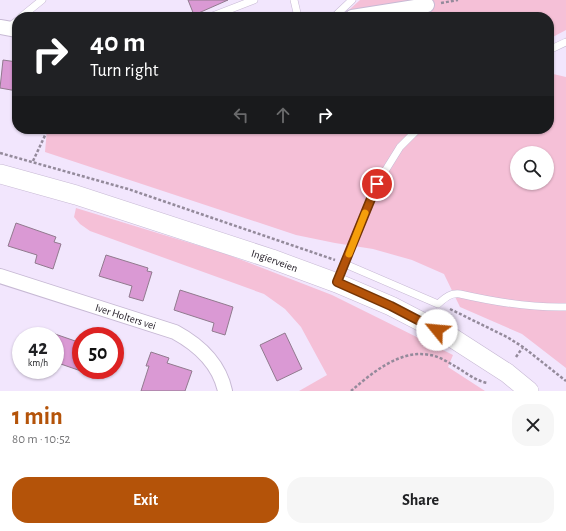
<!DOCTYPE html>
<html lang="en">
<head>
<meta charset="utf-8">
<style>
	body { margin:0; font-family:"Alegreya Sans",sans-serif; background:#f6f6f6; color:#202124; height:100vh; display:flex; flex-direction:column; font-size:15px; white-space:nowrap }
	* { box-sizing:border-box; margin:0 }
	p { font-size:13px; color:#757577 }
	.icon { flex:none; width:22px; height:22px; fill:none; stroke:currentColor; stroke-width:2; stroke-linecap:round; stroke-linejoin:round }
	.map { position:relative; height:391px; overflow:hidden }
	.details { display:flex; flex-direction:column; background:#fff; flex:1 }
	.details>* { flex:none }
	.banner { position:absolute; left:12px; top:12px; width:542px; height:122px; border-radius:16px; box-shadow:0 1px 3px #0004; background:#202124; color:#fff; overflow:hidden }
	.buttons { position:absolute; left:510px; top:146px; display:grid; gap:8px }
	.buttons a { display:grid; place-items:center; width:44px; height:44px; border-radius:50%; background:#fff; box-shadow:0 1px 3px #0004; font-size:20px }
	.speed { position:absolute; left:12px; top:327px; display:flex; gap:8px; font-size:20px; font-weight:700; text-align:center }
	.speed>* { display:grid; place-content:center; width:52px; height:52px; border-radius:50%; background:#fff; box-shadow:0 1px 3px #0004; line-height:1 }
	.speed small { font-size:10px; font-weight:400 }
	.speed .limit { border:6px solid #d22; background:#fff; color:#111 }
	.pin { position:absolute; display:grid; place-items:center; width:34px; height:34px; color:#fff; margin:-17px; border:2px solid #fff; border-radius:50%; box-shadow:0 1px 4px #0007 }
	.me { position:absolute; width:44px; margin:-22px; rotate:298deg; stroke-linejoin:round; filter:drop-shadow(0 0 3px #0008) }
	.turn { display:flex; align-items:center; gap:14px; height:84px; padding:0 12px; font-size:18px }
	.turn .icon { width:52px; height:52px; stroke-width:2.5 }
	.turn b { display:block; font-size:28px; line-height:34px }
	.lanes { display:flex; align-items:center; height:38px; padding:0 12px; background:#0003; justify-content:center; gap:20px; direction:ltr }
	.lanes .off { opacity:.35 }
	.round { display:grid; place-items:center; flex:none; width:42px; height:42px; border-radius:16px; background:#f6f6f6 }
	.head { display:flex; align-items:center; justify-content:space-between; height:68px; padding:0 12px }
	h1 { font-size:24px; font-weight:700; line-height:30px; color:#b45309 }
	.cta { display:flex; gap:8px; margin-top:auto; padding:8px 12px }
	.cta a { flex:1; height:46px; border-radius:16px; background:#b45309; color:#fff; font-size:16px; font-weight:700; line-height:46px; text-align:center }
	.cta a+a { background:#f6f6f6; color:#202124 }
	.map>svg:first-child { display:block }
	.green { fill:#f5c0d7; fill-rule:evenodd }
	.building { fill:#da99d4; stroke:#917a8e }
	.lines { fill:none; stroke-linecap:round; stroke-linejoin:round }
	.service-casing { stroke:#c7b9d4; stroke-width:8 }
	.minor-casing { stroke:#c7b9d4; stroke-width:16 }
	.secondary-casing { stroke:#c7b9d4; stroke-width:20 }
	.path { stroke:#948a9b; stroke-width:2.5; stroke-dasharray:3 2; stroke-linecap:butt }
	.service { stroke:#fff; stroke-width:7 }
	.minor { stroke:#fff; stroke-width:14 }
	.secondary { stroke:#fff; stroke-width:19 }
	.route-casing { stroke:#753606; stroke-width:10 }
	.route { stroke:#b45309; stroke-width:7 }
	.slow { stroke:#f59e0b; stroke-width:7 }
	.labels { text-anchor:middle; dominant-baseline:central; stroke-width:3; stroke-linejoin:round; paint-order:stroke }
	.street-label { font-size:11px; fill:#1f1923; stroke:#faf7fd }
</style>
</head>
<body>
<div class="map">
<svg width="566" height="391" viewBox="0 0 566 391">
	<rect width="100%" height="100%" fill="#f2e6fd"/>
	<path class="green" d="M 360,0 L 566,0 L 566,30 L 549,39 L 549,17 L 341,17 Z
		M 549,73 L 566,77 L 566,368 L 522,334 L 460,307 L 444,274 L 412,260 L 373,249 L 335,243 L 296,235 L 45,152 L 47,129 L 549,129 ZM 517,153 L 547,153 L 547,183 L 517,183 Z
		M 76,208 L 226,254 L 332,295 L 453,355 L 448,367 L 485,391 L 299,391 L 327,375 L 301,327 L 285,309 L 264,294 L 90,231 L 80,224 L 74,217 Z"/>
	<path class="building" d="M 188,0 L 228,0 L 194,15 Z
		M 3,60 L 17,62 L 17,91 L 0,88 Z
		M 16,223 L 56,237 L 54,242 L 61,244 L 53,269 L 35,263 L 37,255 L 8,246 Z
		M 106,255 L 148,268 L 147,271 L 152,272 L 143,301 L 129,297 L 132,286 L 99,276 Z
		M 180,290 L 233,307 L 225,335 L 212,331 L 214,323 L 174,310 Z
		M 285,333 L 302,369 L 277,381 L 260,345 Z
		M 55,334 L 81,343 L 81,371 L 55,362 Z
		M 151,352 L 169,358 L 167,363 L 192,371 L 185,391 L 141,391 L 149,366 L 146,366 Z"/>
	<g class="lines">
		<defs>
			<path id="service" d="M 294,0 L 298,17
				M 21,17 L 42,0
				M 210,17 L 254,0
				M 334,17 L 352,0
				M 8,28 L 17,21
				M 549,50 L 566,42
				M 345,264 L 438,304 C 446,297 450,293 460,294 C 495,302 530,308 566,307
				M 337,282 L 377,184 L 400,147 L 418,129"/>
			<g id="minor">
				<path d="M 352,17 L 427,5"/>
				<path d="M 0,27 L 17,30"/>
				<path id="s1" d="M 0,276 L 175,332 C 199,345 219,363 225,391"/>
			</g>
			<g id="secondary">
				<path id="s2" d="M 0,174 L 76,195 L 272,259 L 337,283 L 391,306 L 451,337 L 507,373 L 529,391"/>
			</g>
		</defs>
		<use href="#service" class="service-casing"/>
		<use href="#minor" class="minor-casing"/>
		<use href="#secondary" class="secondary-casing"/>
		<path class="path" d="M 441,3 L 458,0
			M 0,153 L 128,189 L 335,260
			M 33,161 L 48,129
			M 450,309 L 507,337 L 523,347 L 566,381
			M 516,357 L 523,347
			M 351,391 C 372,373 400,349 430,355 C 438,356 446,361 453,365 C 464,371 475,381 488,383"/>
		<use href="#service" class="service"/>
		<use href="#minor" class="minor"/>
		<use href="#secondary" class="secondary"/>
	</g>
	<g class="lines">
		<defs>
			<path id="route" d="M 377,184 L 337,282 L 391,306 L 437,330"/>
		</defs>
		<use href="#route" class="route-casing"/>
		<use href="#route" class="route"/>
		<path class="slow" d="M 349,254 L 365,213"/>
	</g>
	<g class="labels">
		<g class="street-label">
			<text stroke="none"><textPath href="#s2" startOffset="288">Ingierveien</textPath></text>
			<text stroke="none"><textPath href="#s1" startOffset="132">Iver Holters vei</textPath></text>
		</g>
	</g>
</svg>
<div class="buttons">
<a><svg class="icon" aria-label="search" viewBox="0 0 24 24"><circle cx="10" cy="10" r="6"/><path d="M15 15l6 6"/></svg></a>
</div>
<div class="speed"><div>42<small>km/h</small></div><div class="limit">50</div></div>
<div class="pin" style="left:377px;top:184px;background:#d93025"><svg class="icon" aria-label="arrive" viewBox="0 0 24 24"><path d="M6 21V4h12l-3 4 3 4H6"/></svg></div>
<svg class="me" style="left:437px;top:330px" viewBox="-20 -20 40 40"><circle r="19" fill="#fff"/><path d="M0-13L10 11 0 6-10 11z" fill="#b45309"/></svg>
<div class="banner">
<div class="turn"><svg class="icon" aria-label="right" viewBox="0 0 24 24"><path d="M7 20v-9h11M14 6l5 5-5 5"/></svg><div><b>40 m</b>Turn right</div></div>
<div class="lanes"><svg class="icon off" aria-label="left" viewBox="0 0 24 24"><path d="M17 20v-9H6M10 6l-5 5 5 5"/></svg><svg class="icon off" aria-label="ahead" viewBox="0 0 24 24"><path d="M12 20V5M6 11l6-6 6 6"/></svg><svg class="icon" aria-label="right" viewBox="0 0 24 24"><path d="M7 20v-9h11M14 6l5 5-5 5"/></svg></div>
</div>
</div>
<section class="details">
<div class="head"><div><h1>1 min</h1><p>80 m · 10:52</p></div><a class="round"><svg class="icon" aria-label="close" viewBox="0 0 24 24"><path d="M6 6l12 12M18 6L6 18"/></svg></a></div>
<div class="cta"><a>Exit</a><a>Share</a></div>
</section>
</body>
</html>
